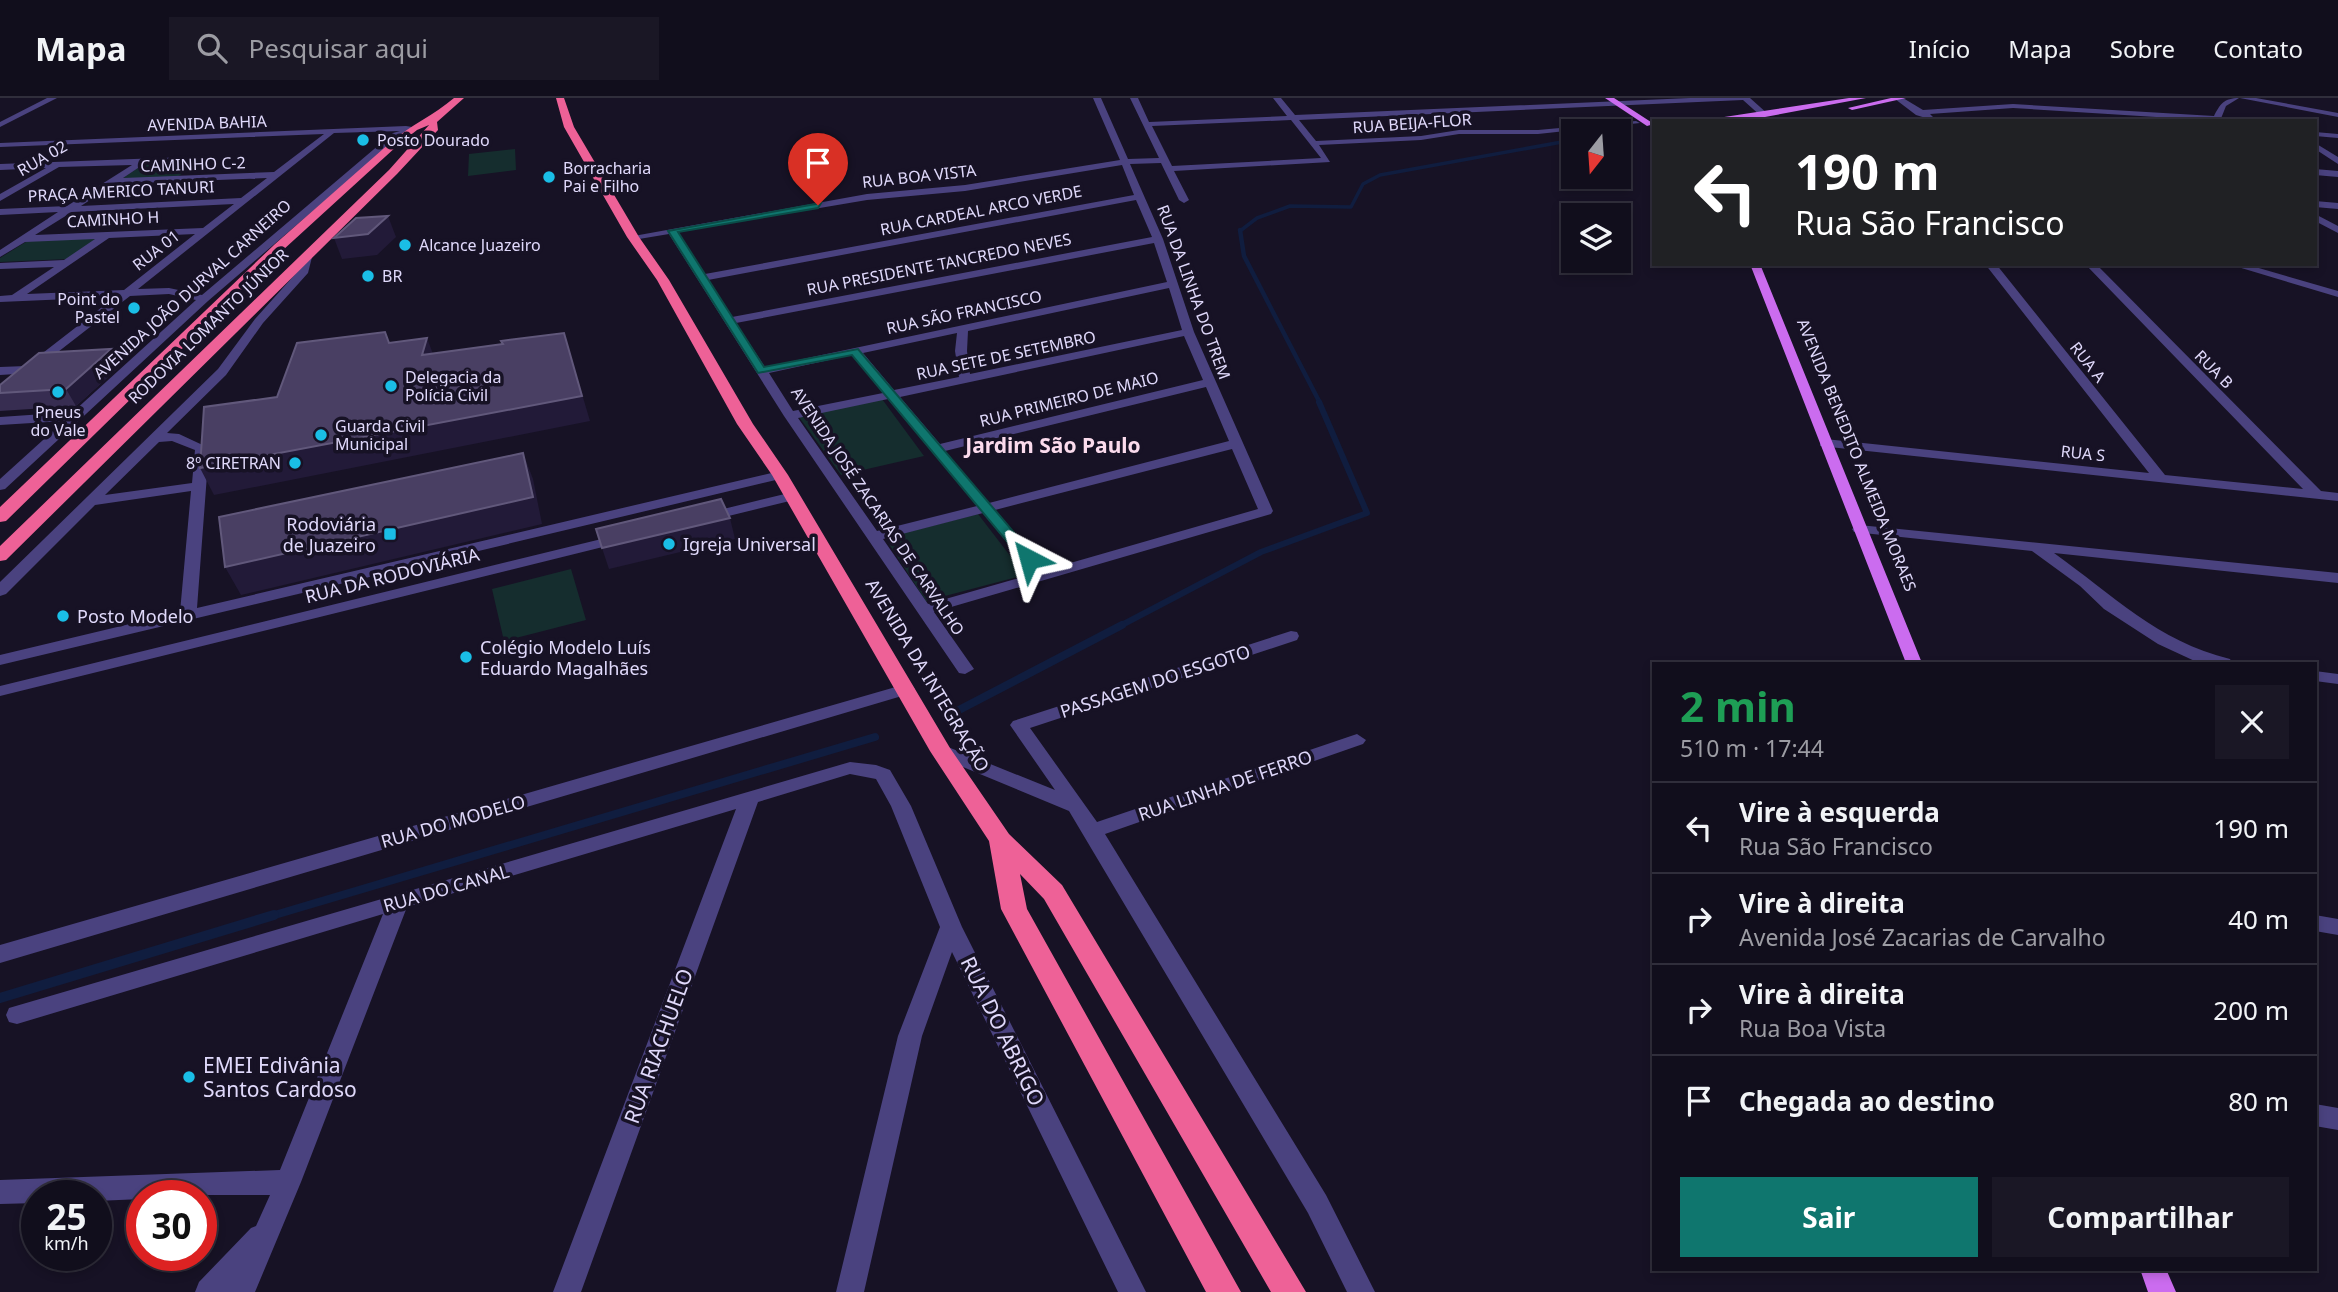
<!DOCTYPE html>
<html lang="pt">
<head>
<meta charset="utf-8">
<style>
	body { margin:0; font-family:"Noto Sans",sans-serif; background:#1a1725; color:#f1f3f6; height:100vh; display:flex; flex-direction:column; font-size:26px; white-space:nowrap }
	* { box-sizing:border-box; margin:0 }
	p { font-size:23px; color:#9c9ca3 }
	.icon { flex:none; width:38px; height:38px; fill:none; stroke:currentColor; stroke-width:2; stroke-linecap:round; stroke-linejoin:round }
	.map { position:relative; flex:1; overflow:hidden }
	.drawer { position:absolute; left:1652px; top:564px; width:665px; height:609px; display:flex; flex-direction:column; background:#110e1c; border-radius:0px; box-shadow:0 4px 10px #0003,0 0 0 2px #302e3b }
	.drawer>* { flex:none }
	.top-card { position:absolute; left:1652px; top:21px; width:665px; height:147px; border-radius:0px; box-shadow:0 4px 10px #0003,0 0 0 2px #302e3b; background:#202124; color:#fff; overflow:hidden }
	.needle { width:46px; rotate:197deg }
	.fabs { position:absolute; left:1561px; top:21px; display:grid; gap:14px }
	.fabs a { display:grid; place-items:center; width:70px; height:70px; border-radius:0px; background:#110e1c; box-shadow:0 4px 10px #0003,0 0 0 2px #302e3b; font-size:35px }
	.speed { position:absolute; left:21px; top:1082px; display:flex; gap:14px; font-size:35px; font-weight:700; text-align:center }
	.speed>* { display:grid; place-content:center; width:91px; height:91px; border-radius:50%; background:#110e1c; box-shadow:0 4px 10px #0003,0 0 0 2px #302e3b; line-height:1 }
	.speed small { font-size:18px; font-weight:400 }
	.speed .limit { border:10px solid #d22; background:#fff; color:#111 }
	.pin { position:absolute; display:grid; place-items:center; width:60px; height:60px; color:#fff; margin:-72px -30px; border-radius:50% 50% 50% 0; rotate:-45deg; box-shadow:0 0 7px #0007 }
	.pin .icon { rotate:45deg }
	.me { position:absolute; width:77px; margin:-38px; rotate:321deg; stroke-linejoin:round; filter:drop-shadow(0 0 5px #0008) }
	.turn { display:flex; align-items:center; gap:24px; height:147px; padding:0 28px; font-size:32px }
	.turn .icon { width:91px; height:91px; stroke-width:2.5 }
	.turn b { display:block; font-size:49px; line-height:60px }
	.round { display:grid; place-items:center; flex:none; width:74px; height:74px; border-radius:0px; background:#1a1725 }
	.headline { display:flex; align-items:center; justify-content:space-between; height:119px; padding:0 28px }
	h1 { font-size:42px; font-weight:700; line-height:52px; color:#1e9e55 }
	.cta { display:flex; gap:14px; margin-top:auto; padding:14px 28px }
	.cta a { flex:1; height:80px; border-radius:0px; background:#0f766e; color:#fff; font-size:28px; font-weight:700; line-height:80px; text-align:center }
	.cta a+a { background:#1a1725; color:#f1f3f6 }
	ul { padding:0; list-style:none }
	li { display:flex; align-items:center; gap:21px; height:91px; padding:0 28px; border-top:2px solid #302e3b }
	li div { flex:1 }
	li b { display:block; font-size:26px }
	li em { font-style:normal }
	header { display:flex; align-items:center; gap:42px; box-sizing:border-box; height:98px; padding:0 35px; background:#110e1c; border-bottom:2px solid #302e3b }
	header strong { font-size:33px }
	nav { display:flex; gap:38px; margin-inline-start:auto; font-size:24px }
	.search { width:490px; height:63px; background:#1a1725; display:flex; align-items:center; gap:18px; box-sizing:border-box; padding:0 24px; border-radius:0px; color:#9c9ca3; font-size:26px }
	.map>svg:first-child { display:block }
	.green { fill:#152d2e }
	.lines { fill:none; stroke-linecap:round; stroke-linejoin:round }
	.stream-far4 { stroke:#101d3f; stroke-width:3.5 }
	.stream-far3 { stroke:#101d3f; stroke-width:4.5 }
	.stream-far2 { stroke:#101d3f; stroke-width:6 }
	.stream-far1 { stroke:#101d3f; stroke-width:8 }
	.stream { stroke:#101d3f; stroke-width:10 }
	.minor { fill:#4a427f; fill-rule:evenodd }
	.major { fill:#cb6cef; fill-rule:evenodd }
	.highway { fill:#ee6197; fill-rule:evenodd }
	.wall { fill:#372d51 }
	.shaded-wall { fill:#221a38 }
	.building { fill:#493f63; stroke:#61587b; stroke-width:2 }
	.route { fill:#0f766e; stroke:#0a4d48; stroke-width:2 }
	.poi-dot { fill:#1abee6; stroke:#171225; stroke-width:2.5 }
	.labels { text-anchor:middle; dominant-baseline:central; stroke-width:7; stroke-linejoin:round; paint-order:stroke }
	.far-street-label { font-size:16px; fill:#e0d9fb; stroke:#171225 }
	.far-poi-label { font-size:16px; fill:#e0d9fb; stroke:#171225; text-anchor:start }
	.poi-label { font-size:18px; fill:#e0d9fb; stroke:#171225; text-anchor:start }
	.street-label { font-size:18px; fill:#e0d9fb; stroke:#171225 }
	.far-district-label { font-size:21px; font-weight:bold; fill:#fbdbed; stroke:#171225 }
	.near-street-label { font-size:21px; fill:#e0d9fb; stroke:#171225 }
	.near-poi-label { font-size:21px; fill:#e0d9fb; stroke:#171225; text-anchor:start }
</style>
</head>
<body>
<header>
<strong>Mapa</strong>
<div class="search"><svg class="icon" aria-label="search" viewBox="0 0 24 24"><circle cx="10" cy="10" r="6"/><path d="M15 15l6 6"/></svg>Pesquisar aqui</div>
<nav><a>Início</a><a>Mapa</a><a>Sobre</a><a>Contato</a></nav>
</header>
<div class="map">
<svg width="2338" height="1194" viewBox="0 0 2338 1194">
	<rect width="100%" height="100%" fill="#171225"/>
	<path class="green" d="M 515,51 L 516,72 L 468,78 L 469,56 Z
		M 200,64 L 177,79 L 120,82 L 144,66 Z
		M 100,139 L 68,161 L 0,164 L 0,160 L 29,142 Z
		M 882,301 L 924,358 L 841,377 L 799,319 Z
		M 978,416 L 1025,477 L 926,503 L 885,440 Z
		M 571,471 L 586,522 L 504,543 L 492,491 Z"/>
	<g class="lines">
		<path class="stream-far4" d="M 1240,133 L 1257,120 L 1290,108 L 1351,109 L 1363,86 L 1380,77 L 1573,42"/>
		<path class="stream-far3" d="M 1240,132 L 1244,158 L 1320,305"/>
		<path class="stream-far2" d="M 1118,529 L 1261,454 L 1367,415 L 1319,304"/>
		<path class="stream-far1" d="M 957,613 L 1122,527
			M 268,819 L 875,639"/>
		<path class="stream" d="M 0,900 L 274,817"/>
		<path class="minor" d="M 47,0 L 57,0 L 0,29 L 0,24 Z
			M 1093,0 L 1101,0 L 1128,61 L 1159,60 L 1130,0 L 1138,0 L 1149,24 L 1287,18 L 1273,0 L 1281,0 L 1295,17 L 1690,0 L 1750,0 L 1769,17 L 1762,19 L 1743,2 L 1299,22 L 1316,43 L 1421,38 L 1459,32 L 1538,32 L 1636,23 L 1640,25 L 1538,36 L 1459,36 L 1421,42 L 1319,47 L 1330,64 L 1174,73 L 1189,102 L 1184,105 L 1179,102 L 1161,65 L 1130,66 L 1163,141 L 1194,234 L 1273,413 L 1271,416 L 934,514 L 974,571 L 965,576 L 959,575 L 784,318 L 669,136 L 633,142 L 628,139 L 867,96 L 965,87 L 1120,62 ZM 1291,22 L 1321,60 L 1172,68 L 1152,28 ZM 1122,67 L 1134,97 L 705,176 L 678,134 L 867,102 L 965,93 ZM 1136,102 L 1152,139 L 732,219 L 708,182 ZM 1154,145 L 1167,184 L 765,269 L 736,225 ZM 1169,190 L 1182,232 L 970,276 L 967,253 L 968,233 ZM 957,235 L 955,253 L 959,279 L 894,292 L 863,255 ZM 1184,238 L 1203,282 L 940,346 L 900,299 ZM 852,257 L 883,295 L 793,313 L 769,275 ZM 1206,289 L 1229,343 L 989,405 L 945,353 ZM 888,301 L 977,408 L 877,433 L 798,320 ZM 1232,351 L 1258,411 L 1046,472 L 995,412 ZM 983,415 L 1033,476 L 928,506 L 883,441 Z
			M 1903,0 L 1923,12 L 2013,6 L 2214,18 C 2220,6 2224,0 2239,0 L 2226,8 L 2220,23 L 2013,10 L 1930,16 L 1933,19 L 1929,21 L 1916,17 L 1895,1 Z
			M 2240,0 L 2256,0 L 2338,15 L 2338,19 Z
			M 406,28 L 418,30 L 399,39 L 208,203 L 5,391 L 0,392 L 0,381 L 64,323 L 0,327 L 0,319 L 73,314 L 196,202 L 169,196 L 130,198 L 0,299 L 0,289 L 16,276 L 0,277 L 0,269 L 26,268 L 115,199 L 0,204 L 0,198 L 12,197 L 54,169 L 0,171 L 0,165 L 64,162 L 95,141 L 25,144 L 0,159 L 0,152 L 58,114 L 0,117 L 0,111 L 67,108 L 132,67 L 59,69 L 0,103 L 0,96 L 46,70 L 0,72 L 0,66 L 214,58 L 217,63 L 144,66 L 123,80 L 274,74 L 324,36 L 0,49 L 0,45 ZM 400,33 L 393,35 L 202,197 L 169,190 L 138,191 L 334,35 ZM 267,80 L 241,100 L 81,108 L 114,86 ZM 234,106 L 203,130 L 35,137 L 72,114 ZM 195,136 L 124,192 L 27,196 L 109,140 Z
			M 2315,34 L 2338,36 L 2338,40 L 2315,38 Z
			M 2315,45 L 2338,59 L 2338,66 L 2315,51 Z
			M 2315,71 L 2338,73 L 2338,79 L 2315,77 Z
			M 2315,103 L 2338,105 L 2338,111 L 2315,109 Z
			M 2315,116 L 2338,128 L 2338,135 L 2315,123 Z
			M 307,156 L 312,159 L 308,175 L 263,225 L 226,277 L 167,335 L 179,336 L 209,350 L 197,510 L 780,373 L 787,377 L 780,381 L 0,567 L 0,557 L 180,514 L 191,393 L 95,407 L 6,496 L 0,498 L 0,484 L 218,271 L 255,221 L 299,172 L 302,159 ZM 172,343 L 195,352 L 192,385 L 105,397 L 159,344 Z
			M 1985,166 L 1996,166 L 2165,377 L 2303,391 L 2085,166 L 2096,166 L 2321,393 L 2338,395 L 2338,403 L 1820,348 L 1820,342 L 1825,341 L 2149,375 Z
			M 2228,166 L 2245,166 L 2338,193 L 2338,199 Z
			M 793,394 L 800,398 L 798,401 L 704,424 L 697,420 L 699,417 Z
			M 1859,427 L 2338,475 L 2338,485 L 2054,455 C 2113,497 2157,543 2230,561 L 2232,565 L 2199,565 L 2158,546 L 2104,511 L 2080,488 L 2032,453 L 1854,434 L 1852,431 Z
			M 622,436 L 627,437 L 627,443 L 0,598 L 0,588 Z
			M 1291,533 L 1297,534 L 1299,538 L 1297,542 L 1030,630 L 1097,724 L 1351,638 L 1357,636 L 1366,642 L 1363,646 L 1105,736 L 1326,1097 L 1375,1194 L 1347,1194 L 1308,1115 L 1069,713 L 934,657 L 932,653 L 934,649 L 948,649 L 1055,692 L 1010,627 L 1013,623 Z
			M 2315,573 L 2338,576 L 2338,586 L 2315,583 Z
			M 906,586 L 912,587 L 915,591 L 912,595 L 0,865 L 0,847 Z
			M 850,664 L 876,667 L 890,672 L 911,708 L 962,829 L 1146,1194 L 1118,1194 L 952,854 L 922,938 L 864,1194 L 836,1194 L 898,938 L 940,829 L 891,708 L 876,681 L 850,676 L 758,704 L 581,1194 L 553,1194 L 736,711 L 407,809 L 301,1084 L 255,1194 L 195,1194 L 199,1184 L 251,1130 L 256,1128 L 270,1097 L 142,1097 L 142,1101 L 96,1103 L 96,1097 L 37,1097 L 37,1105 L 0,1106 L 0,1082 L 280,1072 L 383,816 L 17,926 L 9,924 L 6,917 L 9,910 Z
			M 2315,817 L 2338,821 L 2338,837 L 2315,833 Z
			M 2315,1006 L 2338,1010 L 2338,1032 L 2315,1028 Z"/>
		<path class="major" d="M 1605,0 L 1614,0 L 1654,26 L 1647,28 Z
			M 1849,0 L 1866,0 L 1765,19 L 1698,23 Z
			M 1891,0 L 1906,0 L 1852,12 L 1848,10 Z
			M 1750,166 L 1760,166 L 1922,565 L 1906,565 Z
			M 2140,1171 L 2166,1171 L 2176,1194 L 2148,1194 Z"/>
		<path class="highway" d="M 454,0 L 464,0 L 437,24 L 438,32 L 397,76 L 6,462 L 0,463 L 0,448 L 389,72 L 429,27 L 417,32 L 397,48 L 283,152 L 6,423 L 0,424 L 0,409 L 275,146 L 391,44 C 411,27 434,17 454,0 Z
			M 556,0 L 564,0 L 574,29 L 639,139 L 669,182 L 753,326 L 788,377 L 950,650 L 1009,736 L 1062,787 L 1306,1194 L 1271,1194 L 1044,801 L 1020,776 L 1027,811 L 1241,1194 L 1206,1194 L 1001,811 L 989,743 L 930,653 L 772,377 L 737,326 L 657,182 L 627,139 L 564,29 Z"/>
	</g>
	<path class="wall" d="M 120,268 L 76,308 L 0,313 L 0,287 Z"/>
	<path class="shaded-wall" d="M 388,118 L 396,139 L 377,157 L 342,161 L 334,140 Z
		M 427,240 L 436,264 L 422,257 Z
		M 111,251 L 120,268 L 76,308 L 66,291 Z
		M 571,259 L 590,323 L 214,397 L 200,370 Z
		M 523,355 L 533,381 L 542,426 L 241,497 L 225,469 Z
		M 730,420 L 735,441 L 609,471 L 602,450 Z"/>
	<path class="building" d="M 388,118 L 368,136 L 334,140 L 356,120 Z
		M 385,234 L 389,245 L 427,240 L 422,257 L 503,246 L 501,243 L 564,235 L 582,298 L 200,370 L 204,309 L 277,299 L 297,245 Z
		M 111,251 L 66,291 L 0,295 L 0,287 L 39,255 Z
		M 523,355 L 533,399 L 225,469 L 219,419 Z
		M 721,401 L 730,420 L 602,450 L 596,431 Z"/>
	<path class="route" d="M 821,105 L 818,110 L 678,134 L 764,269 L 858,251 L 1034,458 L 1034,464 L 1024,464 L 852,257 L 758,275 L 668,133 Z"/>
	<g class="poi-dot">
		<circle cx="363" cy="42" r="7"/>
		<circle cx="549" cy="79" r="7"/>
		<circle cx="405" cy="147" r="7"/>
		<circle cx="368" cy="178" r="7"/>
		<circle cx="134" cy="210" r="7"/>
		<circle cx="391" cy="288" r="7"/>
		<circle cx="58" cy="294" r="7"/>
		<circle cx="321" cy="337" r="7"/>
		<circle cx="295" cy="365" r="7"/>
		<rect x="383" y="429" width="14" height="14" rx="3.5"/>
		<circle cx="669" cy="446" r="7"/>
		<circle cx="63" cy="518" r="7"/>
		<circle cx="466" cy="559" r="7"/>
		<circle cx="189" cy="979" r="7"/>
	</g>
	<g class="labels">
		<g class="far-street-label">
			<text transform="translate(207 25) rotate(-2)">AVENIDA BAHIA</text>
			<text transform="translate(1412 25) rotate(-4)">RUA BEIJA-FLOR</text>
			<text transform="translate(42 60) rotate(-30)">RUA 02</text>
			<text transform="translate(193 66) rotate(-2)">CAMINHO C-2</text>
			<text transform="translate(919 78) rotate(-6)">RUA BOA VISTA</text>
			<text transform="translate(121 93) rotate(-3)">PRAÇA AMERICO TANURI</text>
			<text transform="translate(981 112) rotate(-11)">RUA CARDEAL ARCO VERDE</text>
			<text transform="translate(113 121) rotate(-3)">CAMINHO H</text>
			<text transform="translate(156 152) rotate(-38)">RUA 01</text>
			<text transform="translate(939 166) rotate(-11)">RUA PRESIDENTE TANCREDO NEVES</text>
			<text transform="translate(192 191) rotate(-42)">AVENIDA JOÃO DURVAL CARNEIRO</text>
			<text transform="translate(1194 194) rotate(70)">RUA DA LINHA DO TREM</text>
			<text transform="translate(964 214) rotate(-12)">RUA SÃO FRANCISCO</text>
			<text transform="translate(208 228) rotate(-44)">RODOVIA LOMANTO JÚNIOR</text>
			<text transform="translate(1006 257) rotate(-12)">RUA SETE DE SETEMBRO</text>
			<text transform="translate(2088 264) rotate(52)">RUA A</text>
			<text transform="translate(2214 271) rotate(45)">RUA B</text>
			<text transform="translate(1069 301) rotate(-14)">RUA PRIMEIRO DE MAIO</text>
			<text transform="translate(2083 355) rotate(6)">RUA S</text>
			<text transform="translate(1857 357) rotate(68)">AVENIDA BENEDITO ALMEIDA MORAES</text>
			<text transform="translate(878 413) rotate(56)">AVENIDA JOSÉ ZACARIAS DE CARVALHO</text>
		</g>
		<g class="far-poi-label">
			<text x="377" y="42">Posto Dourado</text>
			<text x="563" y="70">Borracharia<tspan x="563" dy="18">Pai e Filho</tspan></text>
			<text x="419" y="147">Alcance Juazeiro</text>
			<text x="382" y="178">BR</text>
			<text x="120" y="201" text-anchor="end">Point do<tspan x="120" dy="18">Pastel</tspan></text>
			<text x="405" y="279">Delegacia da<tspan x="405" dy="18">Polícia Civil</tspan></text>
			<text x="58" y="314" text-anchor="middle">Pneus<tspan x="58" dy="18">do Vale</tspan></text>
			<text x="335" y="328">Guarda Civil<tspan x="335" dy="18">Municipal</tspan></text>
			<text x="281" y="365" text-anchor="end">8º CIRETRAN</text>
		</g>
		<g class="poi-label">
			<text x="376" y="426" text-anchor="end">Rodoviária<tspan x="376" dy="21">de Juazeiro</tspan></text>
			<text x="683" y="446">Igreja Universal</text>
			<text x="77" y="518">Posto Modelo</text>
			<text x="480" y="549">Colégio Modelo Luís<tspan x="480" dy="21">Eduardo Magalhães</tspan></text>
		</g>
		<g class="street-label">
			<text transform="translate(392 477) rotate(-14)">RUA DA RODOVIÁRIA</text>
			<text transform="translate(928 577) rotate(59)">AVENIDA DA INTEGRAÇÃO</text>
			<text transform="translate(1155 583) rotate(-18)">PASSAGEM DO ESGOTO</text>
			<text transform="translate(1225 687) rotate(-19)">RUA LINHA DE FERRO</text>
			<text transform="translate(453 723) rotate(-16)">RUA DO MODELO</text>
			<text transform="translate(446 790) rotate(-16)">RUA DO CANAL</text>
		</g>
		<g class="far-district-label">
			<text x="1053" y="347">Jardim São Paulo</text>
		</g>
		<g class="near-street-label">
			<text transform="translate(1003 933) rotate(64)">RUA DO ABRIGO</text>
			<text transform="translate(658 948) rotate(-70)">RUA RIACHUELO</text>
		</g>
		<g class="near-poi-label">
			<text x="203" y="967">EMEI Edivânia<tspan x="203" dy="24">Santos Cardoso</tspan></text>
		</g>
	</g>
</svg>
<div class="fabs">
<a><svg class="needle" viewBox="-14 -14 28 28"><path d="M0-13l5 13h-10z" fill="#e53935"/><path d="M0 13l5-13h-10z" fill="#9c9ca3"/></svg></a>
<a><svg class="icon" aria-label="layers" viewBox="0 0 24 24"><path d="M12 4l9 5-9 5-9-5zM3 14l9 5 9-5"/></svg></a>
</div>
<div class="speed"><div>25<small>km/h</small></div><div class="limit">30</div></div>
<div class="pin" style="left:818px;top:107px;background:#d93025"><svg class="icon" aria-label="arrive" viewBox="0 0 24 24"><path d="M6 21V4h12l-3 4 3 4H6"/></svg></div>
<svg class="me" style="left:1029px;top:461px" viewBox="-20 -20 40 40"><path d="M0-17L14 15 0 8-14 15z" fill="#0f766e" stroke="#fff" stroke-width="4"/></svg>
<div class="top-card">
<div class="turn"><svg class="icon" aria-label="left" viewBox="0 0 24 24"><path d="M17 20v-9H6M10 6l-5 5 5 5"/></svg><div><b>190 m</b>Rua São Francisco</div></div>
</div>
<section class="drawer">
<div class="headline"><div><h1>2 min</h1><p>510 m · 17:44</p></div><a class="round"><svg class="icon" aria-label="close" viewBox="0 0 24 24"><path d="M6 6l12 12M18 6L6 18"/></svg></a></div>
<ul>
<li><svg class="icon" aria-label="left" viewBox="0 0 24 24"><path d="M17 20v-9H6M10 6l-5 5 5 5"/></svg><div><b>Vire à esquerda</b><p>Rua São Francisco</p></div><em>190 m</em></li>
<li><svg class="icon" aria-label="right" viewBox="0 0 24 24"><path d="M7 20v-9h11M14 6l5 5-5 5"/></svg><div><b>Vire à direita</b><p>Avenida José Zacarias de Carvalho</p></div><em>40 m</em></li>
<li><svg class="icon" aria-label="right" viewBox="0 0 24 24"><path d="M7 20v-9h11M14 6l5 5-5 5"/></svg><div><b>Vire à direita</b><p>Rua Boa Vista</p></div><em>200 m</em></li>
<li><svg class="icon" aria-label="arrive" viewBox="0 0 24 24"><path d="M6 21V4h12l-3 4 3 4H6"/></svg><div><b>Chegada ao destino</b></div><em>80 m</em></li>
</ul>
<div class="cta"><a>Sair</a><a>Compartilhar</a></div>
</section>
</div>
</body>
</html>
